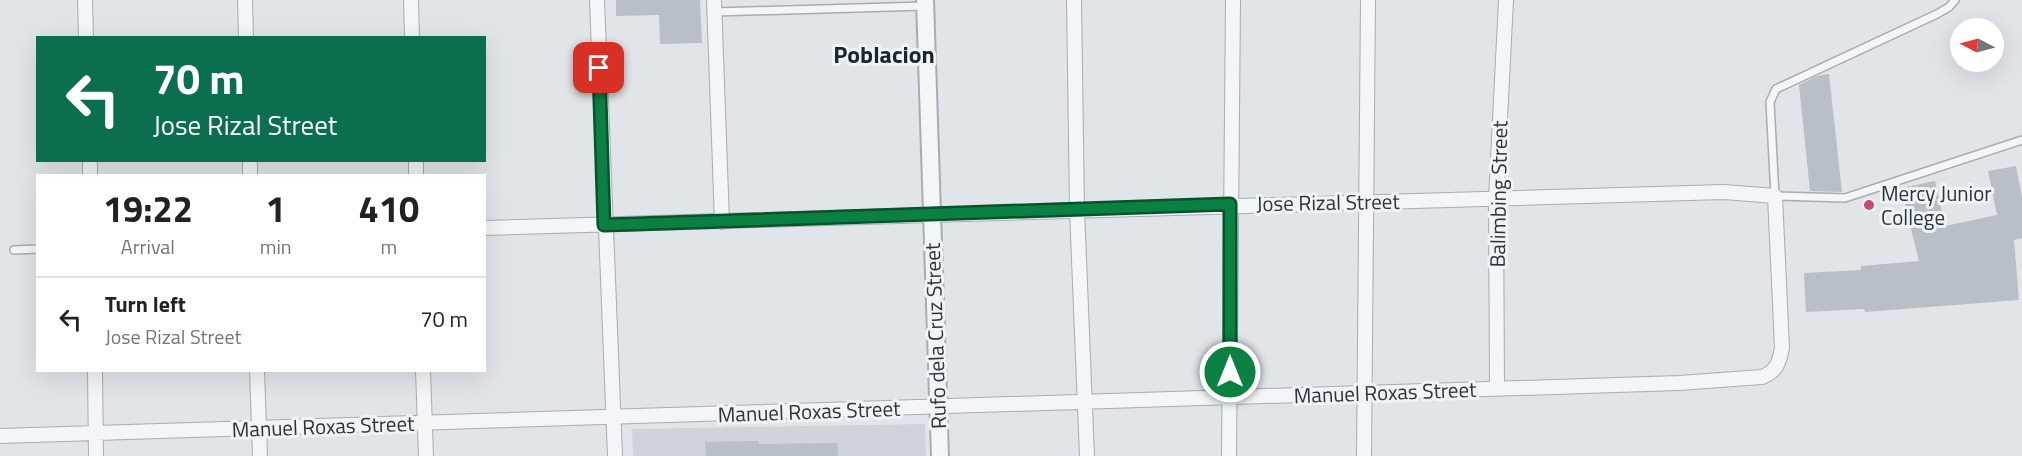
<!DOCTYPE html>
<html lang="en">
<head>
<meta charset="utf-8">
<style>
	body { margin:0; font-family:"Titillium Web",sans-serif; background:#f2f2f2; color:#222; height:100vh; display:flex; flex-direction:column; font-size:22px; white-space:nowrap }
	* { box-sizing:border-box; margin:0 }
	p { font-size:20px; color:#767676 }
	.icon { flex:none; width:33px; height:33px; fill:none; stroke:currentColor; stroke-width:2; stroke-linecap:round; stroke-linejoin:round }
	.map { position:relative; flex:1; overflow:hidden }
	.drawer { position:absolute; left:36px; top:174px; width:450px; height:198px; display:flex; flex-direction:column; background:#fff; border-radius:0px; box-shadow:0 6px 24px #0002 }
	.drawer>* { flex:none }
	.banner { position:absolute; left:36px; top:36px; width:450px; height:126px; border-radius:0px; box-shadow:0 6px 24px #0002; background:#0b6e4f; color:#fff; overflow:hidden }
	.needle { width:39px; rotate:276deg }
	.fabs { position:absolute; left:1950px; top:18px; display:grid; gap:12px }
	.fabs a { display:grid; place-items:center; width:54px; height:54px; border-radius:50%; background:#fff; box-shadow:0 6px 24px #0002; font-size:30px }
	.pin { position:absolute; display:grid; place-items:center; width:51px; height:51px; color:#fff; margin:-26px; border-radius:12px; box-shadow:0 3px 9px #0006 }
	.me { position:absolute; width:66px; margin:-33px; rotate:0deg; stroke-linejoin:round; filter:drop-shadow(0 0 4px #0008) }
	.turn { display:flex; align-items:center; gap:21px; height:126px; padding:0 18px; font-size:27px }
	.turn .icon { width:78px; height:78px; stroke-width:2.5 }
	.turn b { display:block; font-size:42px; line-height:51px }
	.eta { display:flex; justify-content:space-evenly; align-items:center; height:102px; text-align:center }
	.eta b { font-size:36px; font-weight:700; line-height:42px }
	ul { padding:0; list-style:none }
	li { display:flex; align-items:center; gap:18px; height:84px; padding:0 18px; border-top:2px solid #e0e0e0 }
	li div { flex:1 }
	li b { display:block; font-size:22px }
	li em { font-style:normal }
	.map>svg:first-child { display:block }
	.built { fill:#cfd4db }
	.building { fill:#b8bfc5 }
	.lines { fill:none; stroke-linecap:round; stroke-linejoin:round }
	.service-casing { stroke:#a6adb3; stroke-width:10 }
	.minor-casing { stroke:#a6adb3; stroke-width:16 }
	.tertiary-casing { stroke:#a6adb3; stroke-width:20 }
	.service { stroke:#f3f5f7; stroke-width:7 }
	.minor { stroke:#f3f5f7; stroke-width:14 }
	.tertiary { stroke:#f3f5f7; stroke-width:16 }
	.route-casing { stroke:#07532c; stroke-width:15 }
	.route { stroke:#0b8043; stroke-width:10 }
	.poi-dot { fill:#c74c70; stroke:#f0f4f6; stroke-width:2 }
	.labels { text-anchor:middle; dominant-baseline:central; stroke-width:6; stroke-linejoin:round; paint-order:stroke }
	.poi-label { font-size:21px; fill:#2a353f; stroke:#f0f4f6; text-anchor:start }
	.street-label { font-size:21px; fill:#2a353f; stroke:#f0f4f6 }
	.quarter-label { font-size:24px; font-weight:bold; fill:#1c2630; stroke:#f0f4f6 }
</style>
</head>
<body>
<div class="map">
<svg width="2022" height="456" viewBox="0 0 2022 456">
	<rect width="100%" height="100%" fill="#e1e5e9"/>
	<path class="built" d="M 925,424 L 926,456 L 633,456 L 632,429 Z"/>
	<path class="building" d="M 616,0 L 700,0 L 702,43 L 660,44 L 659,15 L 616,16 Z
		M 1829,74 L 1842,192 L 1810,191 L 1799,85 L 1817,76 Z
		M 2016,166 L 2022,197 L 2022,238 L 2014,240 L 2019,300 L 1865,312 L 1864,309 L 1806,312 L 1804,273 L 1861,270 L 1861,266 L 1919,261 L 1901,188 L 1935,181 L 1945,226 L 1997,215 L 1988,171 Z
		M 759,441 L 759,444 L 837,443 L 838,456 L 706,456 L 705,442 Z"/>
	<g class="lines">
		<defs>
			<path id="service" d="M 1955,0 L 1949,7 L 1937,14 L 1776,89 L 1770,102 L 1775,196 L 1845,198 L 2022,140
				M 715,12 L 925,6
				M 14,250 L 38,249"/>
			<path id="minor" d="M 85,0 L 86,38
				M 245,0 L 246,38
				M 411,0 L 412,38
				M 597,0 L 615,456
				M 714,0 L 722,222
				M 1074,0 L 1077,210 L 1087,456
				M 90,160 L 90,176
				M 250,160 L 250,176
				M 416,160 L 416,176
				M 95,370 L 96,456
				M 257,370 L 260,456
				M 423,370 L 426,456
				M 1497,388 L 1496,199 L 1506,0
				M 0,436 L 1679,383 L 1762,377 C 1777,371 1779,363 1782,348 L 1775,196 L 1724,192 L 484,228
				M 1229,456 L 1233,0
				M 1364,456 L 1368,0"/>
			<path id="tertiary" d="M 925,0 L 940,456"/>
		</defs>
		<use href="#service" class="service-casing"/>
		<use href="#minor" class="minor-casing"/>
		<use href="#tertiary" class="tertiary-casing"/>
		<use href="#service" class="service"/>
		<use href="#minor" class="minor"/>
		<use href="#tertiary" class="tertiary"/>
	</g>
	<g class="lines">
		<defs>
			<path id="route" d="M 599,68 L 604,225 L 1230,204 L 1230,372"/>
		</defs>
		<use href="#route" class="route-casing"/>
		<use href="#route" class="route"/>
	</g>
	<circle class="poi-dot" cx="1869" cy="205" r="6"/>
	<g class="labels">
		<g class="poi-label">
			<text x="1881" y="193">Mercy Junior<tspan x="1881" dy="24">College</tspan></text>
		</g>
		<g class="street-label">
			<text transform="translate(1498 194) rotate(-89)">Balimbing Street</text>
			<text transform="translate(1328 202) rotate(-1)">Jose Rizal Street</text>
			<text transform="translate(935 336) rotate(-92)">Rufo dela Cruz Street</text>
			<text transform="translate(1385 392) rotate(-2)">Manuel Roxas Street</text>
			<text transform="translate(809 411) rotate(-2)">Manuel Roxas Street</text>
			<text transform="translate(323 426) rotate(-2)">Manuel Roxas Street</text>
		</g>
		<g class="quarter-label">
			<text x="884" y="54">Poblacion</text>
		</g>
	</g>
</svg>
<div class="fabs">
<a><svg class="needle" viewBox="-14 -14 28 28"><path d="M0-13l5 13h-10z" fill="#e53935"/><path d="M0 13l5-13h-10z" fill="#767676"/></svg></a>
</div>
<div class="pin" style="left:599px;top:68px;background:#d93025"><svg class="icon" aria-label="arrive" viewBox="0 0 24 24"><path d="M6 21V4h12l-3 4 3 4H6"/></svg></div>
<svg class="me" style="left:1230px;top:372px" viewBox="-20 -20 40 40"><circle r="17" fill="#0b8043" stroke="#fff" stroke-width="3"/><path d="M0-11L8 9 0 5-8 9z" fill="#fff"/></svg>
<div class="banner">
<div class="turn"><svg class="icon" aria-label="left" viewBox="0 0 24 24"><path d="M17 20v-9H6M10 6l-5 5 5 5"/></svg><div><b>70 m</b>Jose Rizal Street</div></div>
</div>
<section class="drawer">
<div class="eta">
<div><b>19:22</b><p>Arrival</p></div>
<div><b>1</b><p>min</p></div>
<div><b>410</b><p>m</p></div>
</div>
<ul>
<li><svg class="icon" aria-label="left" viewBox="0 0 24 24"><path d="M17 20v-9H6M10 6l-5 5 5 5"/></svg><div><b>Turn left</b><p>Jose Rizal Street</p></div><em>70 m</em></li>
</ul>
</section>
</div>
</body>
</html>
